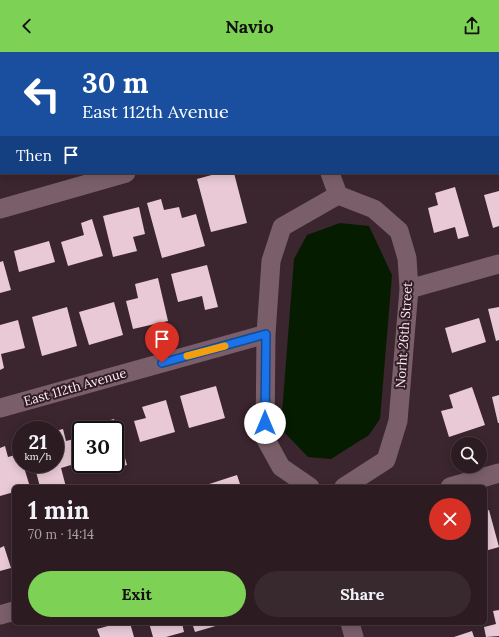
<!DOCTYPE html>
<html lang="en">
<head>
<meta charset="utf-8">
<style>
	body { margin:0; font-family:Lora,serif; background:#38292f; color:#f1f3f6; height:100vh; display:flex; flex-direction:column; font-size:15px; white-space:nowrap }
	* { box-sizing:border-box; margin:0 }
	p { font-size:13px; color:#a6a1a5 }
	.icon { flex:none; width:22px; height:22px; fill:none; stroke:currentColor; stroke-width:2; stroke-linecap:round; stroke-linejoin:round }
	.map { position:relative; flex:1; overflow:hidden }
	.details { position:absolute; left:12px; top:433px; width:475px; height:140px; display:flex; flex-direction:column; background:#2c1c22; border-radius:6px; box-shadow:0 2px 10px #0003,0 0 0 1px #483a40 }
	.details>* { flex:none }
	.hud { position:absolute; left:0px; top:0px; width:499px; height:122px; box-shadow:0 2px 10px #0003,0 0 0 1px #483a40; background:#1a4fa0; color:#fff; overflow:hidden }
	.tools { position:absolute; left:451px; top:385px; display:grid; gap:8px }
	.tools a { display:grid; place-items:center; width:36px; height:36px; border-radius:50%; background:#2c1c22; box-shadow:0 2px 10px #0003,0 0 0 1px #483a40; font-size:20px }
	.speed { position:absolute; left:12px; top:369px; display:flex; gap:8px; font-size:20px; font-weight:700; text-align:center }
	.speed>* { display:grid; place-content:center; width:52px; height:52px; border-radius:50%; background:#2c1c22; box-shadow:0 2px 10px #0003,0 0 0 1px #483a40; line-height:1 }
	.speed small { font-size:10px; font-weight:400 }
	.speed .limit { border:2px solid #111; border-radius:6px; background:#fff; color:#111 }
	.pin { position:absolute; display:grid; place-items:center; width:34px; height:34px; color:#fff; margin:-41px -17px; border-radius:50% 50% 50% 0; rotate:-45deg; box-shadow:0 0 4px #0007 }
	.pin .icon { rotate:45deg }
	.me { position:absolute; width:44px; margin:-22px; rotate:0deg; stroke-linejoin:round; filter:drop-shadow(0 0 3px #0008) }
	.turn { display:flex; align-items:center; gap:14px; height:84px; padding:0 16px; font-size:18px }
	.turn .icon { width:52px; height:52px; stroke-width:2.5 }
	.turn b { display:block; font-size:28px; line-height:34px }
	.then { display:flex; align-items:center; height:38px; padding:0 16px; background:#0003; gap:8px; font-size:15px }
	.round { display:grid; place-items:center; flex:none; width:42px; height:42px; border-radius:21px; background:#38292f }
	.head { display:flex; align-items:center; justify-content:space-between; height:68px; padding:0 16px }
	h1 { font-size:24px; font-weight:700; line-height:30px }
	.action { display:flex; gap:8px; margin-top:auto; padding:8px 16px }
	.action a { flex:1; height:46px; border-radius:24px; background:#7dd154; color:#111; font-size:16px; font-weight:700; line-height:46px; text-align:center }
	.action a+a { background:#38292f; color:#f1f3f6 }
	header { display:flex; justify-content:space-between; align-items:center; height:52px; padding:0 16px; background:#7dd154; color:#111; font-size:18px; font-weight:700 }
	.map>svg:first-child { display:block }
	.water { fill:#061c00 }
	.building { fill:#e8c9d5 }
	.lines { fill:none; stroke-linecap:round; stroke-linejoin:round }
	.street { stroke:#7a5f6a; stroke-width:19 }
	.route-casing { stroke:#114b97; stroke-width:10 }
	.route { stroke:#1a73e8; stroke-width:7 }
	.slow { stroke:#f59e0b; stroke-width:7 }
	.labels { text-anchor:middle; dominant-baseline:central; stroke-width:4; stroke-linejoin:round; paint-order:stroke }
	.street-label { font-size:13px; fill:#feeef4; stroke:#311b25 }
</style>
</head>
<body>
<header><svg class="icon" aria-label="back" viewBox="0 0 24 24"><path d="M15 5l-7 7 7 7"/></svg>Navio<svg class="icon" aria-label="share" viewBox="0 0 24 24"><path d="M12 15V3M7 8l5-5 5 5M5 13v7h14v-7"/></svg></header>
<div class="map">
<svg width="499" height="585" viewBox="0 0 499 585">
	<rect width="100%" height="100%" fill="#3b252e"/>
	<path class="water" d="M 340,171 L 369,174 L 392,223 L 380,367 L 369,383 L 331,407 L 308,405 L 283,379 L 282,361 L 294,207 L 307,183 Z"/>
	<path class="building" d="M 219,121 L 234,121 L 247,171 L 211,180 L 197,127 Z
		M 455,135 L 469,184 L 458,187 L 455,175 L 434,181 L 428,156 L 438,153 L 435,141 Z
		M 499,139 L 499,174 L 493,176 L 484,143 Z
		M 161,147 L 164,158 L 179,155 L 182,166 L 196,162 L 205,194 L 162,206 L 147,151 Z
		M 139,155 L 145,182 L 133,185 L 137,199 L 113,205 L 103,164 Z
		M 92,167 L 103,204 L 68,214 L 61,190 L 84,183 L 81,171 Z
		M 49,189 L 55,210 L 19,220 L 14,199 Z
		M 3,209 L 11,238 L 0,241 L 0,210 Z
		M 207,213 L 218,255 L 205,258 L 202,244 L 178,250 L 171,222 Z
		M 158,226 L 168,269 L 133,277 L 126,249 L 138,246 L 135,232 Z
		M 114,250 L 123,283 L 89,293 L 79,260 Z
		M 67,255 L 77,294 L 42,304 L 32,265 Z
		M 499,255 L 499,288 L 496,289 L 488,257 Z
		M 479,266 L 486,290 L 452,301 L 445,276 Z
		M 18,268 L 25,296 L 1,302 L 4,316 L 0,318 L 0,273 Z
		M 216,334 L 225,366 L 189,376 L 180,344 Z
		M 472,335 L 485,373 L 449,385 L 441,359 L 453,356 L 449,343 Z
		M 499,343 L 499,371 L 498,371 L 492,345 Z
		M 166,348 L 175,380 L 140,390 L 134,369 L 146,366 L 142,355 Z
		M 114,367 L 127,413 L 98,421 L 95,412 L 115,412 L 115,378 L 86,378 L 85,375 Z
		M 63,377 L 66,389 L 78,386 L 81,395 L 81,410 L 61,416 L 66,435 L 40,435 L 34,412 L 55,412 L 55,379 Z
		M 5,394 L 8,405 L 19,402 L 21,412 L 23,412 L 30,435 L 14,435 L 14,440 L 0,444 L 0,396 Z
		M 237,423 L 241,435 L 200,435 Z
		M 489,458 L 499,495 L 485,499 L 485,459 Z
		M 4,494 L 11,516 L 0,519 L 0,496 Z
		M 499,558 L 499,584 L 486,585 L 484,575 L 496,572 L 493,559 Z
		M 119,571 L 130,571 L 134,585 L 100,585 L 97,577 Z
		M 149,571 L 182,571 L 184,580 L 166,585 L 153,585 Z
		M 192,571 L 226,571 L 195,580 Z
		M 472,579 L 474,585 L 454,585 Z"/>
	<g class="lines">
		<path class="street" d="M 329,0 L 329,1
			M 419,1 L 423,0
			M 498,15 L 499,15
			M 330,121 L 338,143 L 374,157 L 399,179 L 407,206 L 409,237 L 398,369 L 386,408 L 344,435
			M 0,157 L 126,121
			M 409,237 L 499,212
			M 0,356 L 266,282
			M 310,435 L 281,415 L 265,386 L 266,282 L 271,209 L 282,175 L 338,143
			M 450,435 L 499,421
			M 0,563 L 14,559
			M 350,571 L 354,585"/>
	</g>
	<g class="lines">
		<defs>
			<path id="route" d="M 162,311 L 266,282 L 265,371"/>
		</defs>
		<use href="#route" class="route-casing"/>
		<use href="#route" class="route"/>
		<path class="slow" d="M 187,304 L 225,294"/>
	</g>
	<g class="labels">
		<g class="street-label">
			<text transform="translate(404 283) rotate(-86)">Norht 26th Street</text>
			<text transform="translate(75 335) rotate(-16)">East 112th Avenue</text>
		</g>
	</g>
</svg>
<div class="tools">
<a><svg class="icon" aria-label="search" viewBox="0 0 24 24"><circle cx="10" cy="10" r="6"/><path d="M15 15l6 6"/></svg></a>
</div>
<div class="speed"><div>21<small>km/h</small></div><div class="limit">30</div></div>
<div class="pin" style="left:162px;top:311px;background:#d93025"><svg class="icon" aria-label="arrive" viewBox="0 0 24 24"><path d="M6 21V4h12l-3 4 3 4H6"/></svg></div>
<svg class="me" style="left:265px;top:371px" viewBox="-20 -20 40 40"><circle r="19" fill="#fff"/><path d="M0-13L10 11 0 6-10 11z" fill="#1a73e8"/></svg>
<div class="hud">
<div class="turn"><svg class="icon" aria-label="left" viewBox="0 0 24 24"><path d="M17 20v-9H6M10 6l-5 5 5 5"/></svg><div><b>30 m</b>East 112th Avenue</div></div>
<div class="then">Then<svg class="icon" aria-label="arrive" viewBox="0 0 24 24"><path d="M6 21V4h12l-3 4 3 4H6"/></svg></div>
</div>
<section class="details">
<div class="head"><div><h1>1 min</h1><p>70 m · 14:14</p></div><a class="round" style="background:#d93025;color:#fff"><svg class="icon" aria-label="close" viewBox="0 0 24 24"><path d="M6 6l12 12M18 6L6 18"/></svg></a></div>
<div class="action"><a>Exit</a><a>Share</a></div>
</section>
</div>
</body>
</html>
